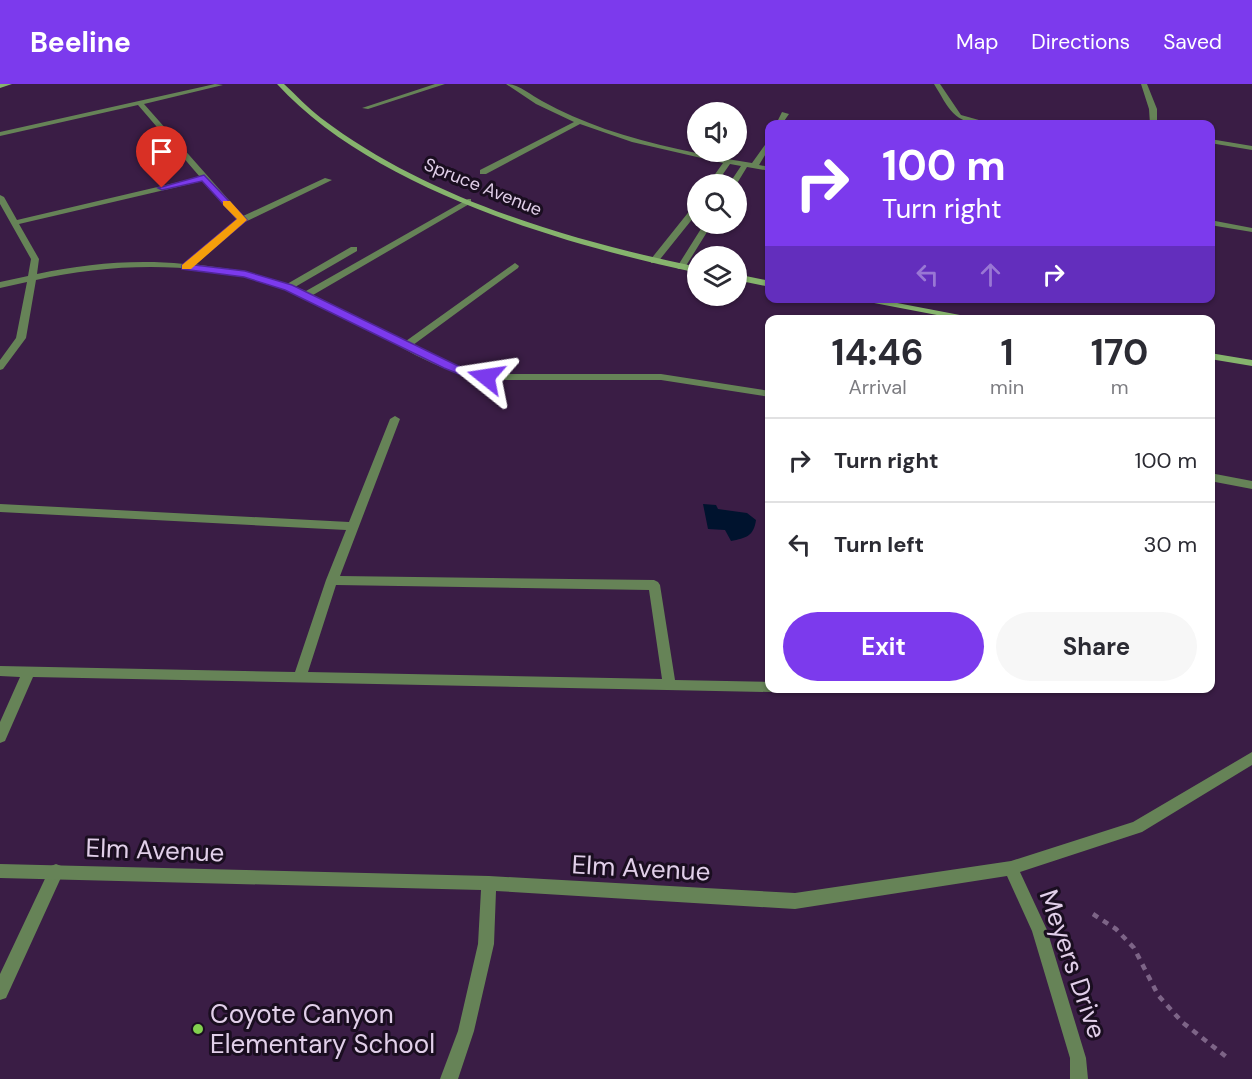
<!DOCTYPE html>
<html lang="en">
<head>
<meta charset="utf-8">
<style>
	body { margin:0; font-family:"DM Sans",sans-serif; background:#f7f7f7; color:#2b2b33; height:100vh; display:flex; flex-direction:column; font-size:22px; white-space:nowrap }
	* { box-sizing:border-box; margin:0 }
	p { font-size:20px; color:#7c7c81 }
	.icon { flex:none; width:33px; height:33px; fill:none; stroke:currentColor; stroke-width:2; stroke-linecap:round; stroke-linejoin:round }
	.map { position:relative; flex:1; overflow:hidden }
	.sheet { position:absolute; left:765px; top:231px; width:450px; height:378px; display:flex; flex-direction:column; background:#fff; border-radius:12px; box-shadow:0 2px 4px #0004 }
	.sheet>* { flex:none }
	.top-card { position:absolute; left:765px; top:36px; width:450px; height:183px; border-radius:12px; box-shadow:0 2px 4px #0004; background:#7c3aed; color:#fff; overflow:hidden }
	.fabs { position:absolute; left:687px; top:18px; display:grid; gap:12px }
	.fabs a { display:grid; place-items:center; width:60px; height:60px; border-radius:50%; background:#fff; box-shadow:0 2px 4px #0004; font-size:30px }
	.pin { position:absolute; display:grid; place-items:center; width:51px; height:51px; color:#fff; margin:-62px -26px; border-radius:50% 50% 50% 0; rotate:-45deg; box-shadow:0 0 6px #0007 }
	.pin .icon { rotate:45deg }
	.me { position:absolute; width:66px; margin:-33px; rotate:285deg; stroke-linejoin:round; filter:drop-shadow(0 0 4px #0008) }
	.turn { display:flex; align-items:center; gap:21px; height:126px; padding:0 18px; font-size:27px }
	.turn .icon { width:78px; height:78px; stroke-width:2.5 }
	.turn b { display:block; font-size:42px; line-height:51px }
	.lanes { display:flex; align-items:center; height:57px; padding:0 18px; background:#0003; justify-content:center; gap:30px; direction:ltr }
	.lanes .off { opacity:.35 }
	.eta { display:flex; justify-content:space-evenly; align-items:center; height:102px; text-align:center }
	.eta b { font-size:36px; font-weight:700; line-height:42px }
	.primary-button { display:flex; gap:12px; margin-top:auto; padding:12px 18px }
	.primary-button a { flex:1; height:69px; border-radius:36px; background:#7c3aed; color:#fff; font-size:24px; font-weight:700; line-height:69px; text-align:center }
	.primary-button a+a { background:#f7f7f7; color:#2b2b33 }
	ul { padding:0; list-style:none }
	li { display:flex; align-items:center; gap:18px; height:84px; padding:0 18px; border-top:2px solid #e1e1e2 }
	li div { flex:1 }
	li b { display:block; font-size:22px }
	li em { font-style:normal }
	header { display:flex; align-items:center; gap:36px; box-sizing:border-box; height:84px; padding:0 30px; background:#7c3aed; color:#fff }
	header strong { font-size:28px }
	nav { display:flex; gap:33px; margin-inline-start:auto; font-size:21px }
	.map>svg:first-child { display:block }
	.water { fill:#00132e }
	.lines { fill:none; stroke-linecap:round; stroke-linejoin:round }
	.path { stroke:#7d6487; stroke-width:4.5; stroke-dasharray:6 6; stroke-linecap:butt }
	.lane { fill:#668357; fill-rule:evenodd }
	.street { fill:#668357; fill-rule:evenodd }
	.secondary { fill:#86b46d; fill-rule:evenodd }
	.route { fill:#7c3aed; stroke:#51269a; stroke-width:1.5 }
	.slow { fill:#f59e0b }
	.poi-dot { fill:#82d04f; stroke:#1a0e20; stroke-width:2 }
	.labels { text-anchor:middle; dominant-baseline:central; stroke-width:6; stroke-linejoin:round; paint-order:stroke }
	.far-street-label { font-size:18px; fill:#e1cfe9; stroke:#1a0e20 }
	.near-street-label { font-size:26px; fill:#e1cfe9; stroke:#1a0e20 }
	.near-poi-label { font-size:26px; fill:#e1cfe9; stroke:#1a0e20; text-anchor:start }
</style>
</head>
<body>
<header>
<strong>Beeline</strong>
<nav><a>Map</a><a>Directions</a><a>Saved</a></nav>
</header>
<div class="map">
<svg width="1252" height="995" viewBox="0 0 1252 995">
	<rect width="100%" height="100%" fill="#3a1d45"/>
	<path class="water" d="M 703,420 L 716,421 L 718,425 L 747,429 L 756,436 C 754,452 746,454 731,457 L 725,446 L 708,445 Z"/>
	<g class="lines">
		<path class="path" d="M 1093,830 L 1116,845 L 1134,864 L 1158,911 L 1182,938 L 1229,975"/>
		<path class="lane" d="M 215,0 L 223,1 L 144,20 L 243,132 L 325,94 L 332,96 L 245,138 L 193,180 L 237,186 L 287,200 L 351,163 L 357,163 L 357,167 L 295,203 L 306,207 L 468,115 L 471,115 L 471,119 L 313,211 L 406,257 L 515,179 L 519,182 L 518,184 L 413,261 L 469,287 L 486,290 L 661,290 L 770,307 L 770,313 L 661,296 L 486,296 C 436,288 394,258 350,235 C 321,221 293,207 262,198 C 191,177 108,180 36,196 L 26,254 L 3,285 L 0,286 L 0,276 L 16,254 L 27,198 L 0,204 L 0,198 L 28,192 L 31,175 L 0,120 L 0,111 L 4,113 L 17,136 L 200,93 L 138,21 L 0,52 L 0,48 ZM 203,97 L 237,136 L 184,180 C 134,175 85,180 37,190 L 39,175 L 19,140 Z
			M 435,0 L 445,0 L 368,25 L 362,24 Z
			M 506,0 C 519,0 530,11 542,17 C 562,28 583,37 605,45 C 653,61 702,71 752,79 L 770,54 L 770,63 L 759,81 L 770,83 L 770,87 L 747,83 L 736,101 L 729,100 L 741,82 L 730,80 L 716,100 L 708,100 L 723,79 L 632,58 L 580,40 L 486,90 L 480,90 L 480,86 L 574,38 L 536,20 Z
			M 934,0 L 940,0 L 961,31 L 986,38 L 986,40 C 953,40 949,24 934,0 Z
			M 1141,0 L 1147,0 L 1157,25 L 1157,40 L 1150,40 L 1149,25 Z
			M 782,28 L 789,30 L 782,40 L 776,40 Z
			M 1210,55 L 1252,62 L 1252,66 L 1210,59 Z
			M 695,120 L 698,120 L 698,128 L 657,179 L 651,179 L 651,175 Z
			M 1210,136 L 1252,144 L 1252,148 L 1210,141 Z
			M 704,140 L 712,140 L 684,185 L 678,185 L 677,183 Z
			M 1092,214 L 1102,214 L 1102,215 L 1097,218 Z
			M 395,332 L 400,335 L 340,492 L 654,496 L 658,498 L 660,501 L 675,596 L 770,598 L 770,604 L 776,604 L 775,607 L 770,608 L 33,593 L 5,657 L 0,659 L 0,638 L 20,593 L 0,592 L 0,582 L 295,588 L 326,496 L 346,446 L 0,428 L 0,420 L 349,438 L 390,335 ZM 336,501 L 649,506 L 662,595 L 308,588 Z
			M 1210,389 L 1252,397 L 1252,405 L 1210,397 Z
			M 56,780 L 61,782 L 64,787 L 6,914 L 0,916 L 0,890 L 51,782 Z"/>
		<path class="street" d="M 1252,668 L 1252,681 L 1142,748 L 1020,788 L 1047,846 L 1086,974 L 1088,995 L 1070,995 L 1070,974 L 1032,847 L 1007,792 L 795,825 L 496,807 L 494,860 L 474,947 L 458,995 L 440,995 L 458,947 L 478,860 L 481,806 L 0,794 L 0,780 L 489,792 L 795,809 L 1011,777 L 1133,738 Z"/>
		<path class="secondary" d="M 0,0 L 12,0 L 0,4 Z
			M 277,0 L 284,0 C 296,11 308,24 321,34 C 428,115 568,156 698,183 L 698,189 C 562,160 373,105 277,0 Z
			M 736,190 L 770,197 L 770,203 L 736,196 Z
			M 848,214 L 871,214 L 986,236 L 963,236 Z
			M 1210,269 L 1252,276 L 1252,282 L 1210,275 Z"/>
	</g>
	<path class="route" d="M 204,91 L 247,136 L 194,181 L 245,187 L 292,201 L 452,279 L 469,287 L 490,291 L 490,296 L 466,293 L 444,284 L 285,206 L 244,193 L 182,185 L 182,181 L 237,135 L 202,97 L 162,106 L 158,104 Z"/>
	<path class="slow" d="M 223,117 L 230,117 L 247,136 L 191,185 L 182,185 L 182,181 L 237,135 L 223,121 Z"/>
	<circle class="poi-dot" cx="198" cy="945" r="6"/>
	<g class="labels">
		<g class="far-street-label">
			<text transform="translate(483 103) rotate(22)">Spruce Avenue</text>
		</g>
		<g class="near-street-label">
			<text transform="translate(155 766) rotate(2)">Elm Avenue</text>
			<text transform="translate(641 784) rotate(3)">Elm Avenue</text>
			<text transform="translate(1073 880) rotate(71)">Meyers Drive</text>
		</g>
		<g class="near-poi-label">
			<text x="210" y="930">Coyote Canyon<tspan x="210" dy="30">Elementary School</tspan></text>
		</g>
	</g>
</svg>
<div class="fabs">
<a><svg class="icon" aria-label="sound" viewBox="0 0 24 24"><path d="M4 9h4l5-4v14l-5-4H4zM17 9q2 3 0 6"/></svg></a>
<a><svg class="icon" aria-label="search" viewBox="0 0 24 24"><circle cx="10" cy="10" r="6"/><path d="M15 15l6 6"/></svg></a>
<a><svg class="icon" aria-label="layers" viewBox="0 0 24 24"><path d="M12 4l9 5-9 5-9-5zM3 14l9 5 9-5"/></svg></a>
</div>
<div class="pin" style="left:162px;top:104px;background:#d93025"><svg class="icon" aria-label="arrive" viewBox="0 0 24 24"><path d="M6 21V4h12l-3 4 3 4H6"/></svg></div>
<svg class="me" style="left:486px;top:293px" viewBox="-20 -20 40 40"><path d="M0-17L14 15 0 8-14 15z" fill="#7c3aed" stroke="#fff" stroke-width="4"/></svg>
<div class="top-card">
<div class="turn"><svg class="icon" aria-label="right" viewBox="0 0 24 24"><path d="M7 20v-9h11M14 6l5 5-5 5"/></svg><div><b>100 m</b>Turn right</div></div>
<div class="lanes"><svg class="icon off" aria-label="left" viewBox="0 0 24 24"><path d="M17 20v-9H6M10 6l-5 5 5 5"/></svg><svg class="icon off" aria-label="ahead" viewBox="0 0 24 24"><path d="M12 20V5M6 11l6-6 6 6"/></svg><svg class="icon" aria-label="right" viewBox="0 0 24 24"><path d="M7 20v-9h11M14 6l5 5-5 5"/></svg></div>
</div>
<section class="sheet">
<div class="eta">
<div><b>14:46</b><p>Arrival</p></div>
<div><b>1</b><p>min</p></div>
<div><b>170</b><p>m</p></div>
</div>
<ul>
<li><svg class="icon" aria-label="right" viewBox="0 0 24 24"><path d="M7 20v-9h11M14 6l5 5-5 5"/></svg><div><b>Turn right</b></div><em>100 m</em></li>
<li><svg class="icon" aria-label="left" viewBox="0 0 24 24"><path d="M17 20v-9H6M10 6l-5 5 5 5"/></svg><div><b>Turn left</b></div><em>30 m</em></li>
</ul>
<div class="primary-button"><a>Exit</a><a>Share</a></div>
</section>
</div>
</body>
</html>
